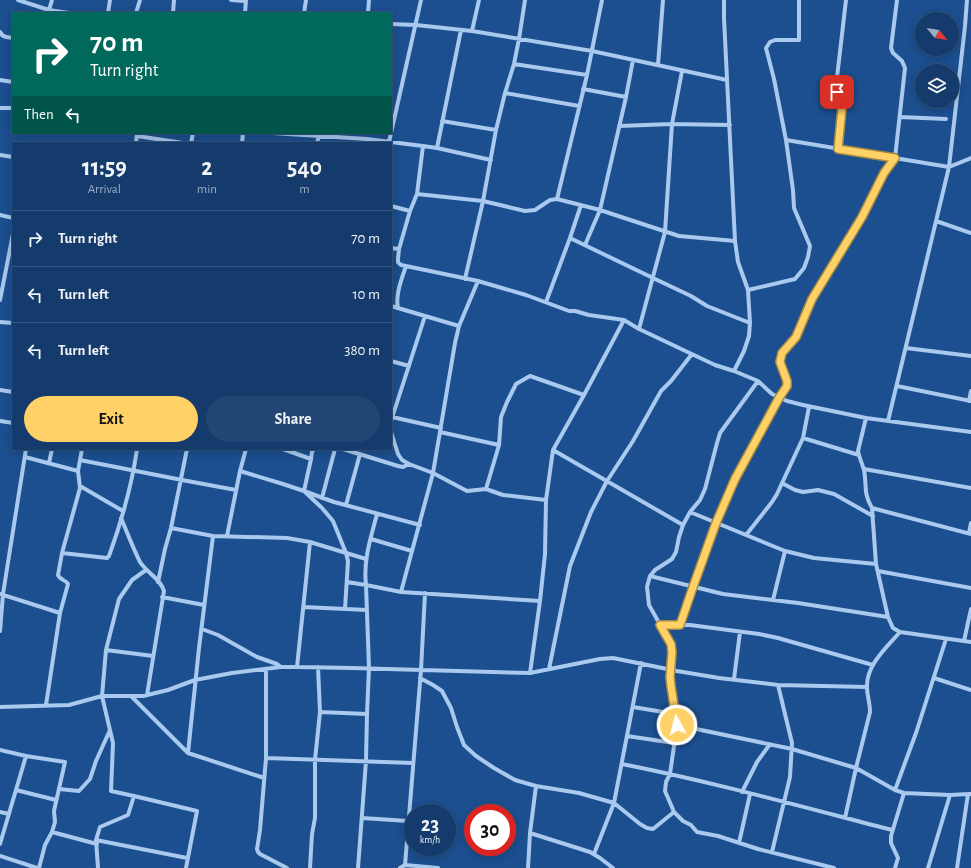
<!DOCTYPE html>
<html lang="en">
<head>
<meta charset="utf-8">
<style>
	body { margin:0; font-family:"Alegreya Sans",sans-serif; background:#214673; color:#f1f3f6; height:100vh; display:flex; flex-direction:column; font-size:15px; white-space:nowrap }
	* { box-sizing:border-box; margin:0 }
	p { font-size:13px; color:#9dadc1 }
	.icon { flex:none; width:22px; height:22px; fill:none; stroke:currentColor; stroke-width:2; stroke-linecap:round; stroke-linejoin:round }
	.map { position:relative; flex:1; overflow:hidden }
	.side { position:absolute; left:12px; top:142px; width:380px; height:308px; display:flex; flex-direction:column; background:#143b6b; border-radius:0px; box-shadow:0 2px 10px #0003,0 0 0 1px #33557e }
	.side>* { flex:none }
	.hud { position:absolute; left:12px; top:12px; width:380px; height:122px; border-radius:0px; box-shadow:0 2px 10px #0003,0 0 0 1px #33557e; background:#00695c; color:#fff; overflow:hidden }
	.needle { width:26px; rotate:120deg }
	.tools { position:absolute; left:915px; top:12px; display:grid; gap:8px }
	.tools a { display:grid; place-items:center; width:44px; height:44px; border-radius:50%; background:#143b6b; box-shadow:0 2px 10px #0003,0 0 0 1px #33557e; font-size:20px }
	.speed { position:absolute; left:404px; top:804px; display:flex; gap:8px; font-size:20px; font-weight:700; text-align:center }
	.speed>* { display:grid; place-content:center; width:52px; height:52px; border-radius:50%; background:#143b6b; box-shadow:0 2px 10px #0003,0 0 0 1px #33557e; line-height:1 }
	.speed small { font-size:10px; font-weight:400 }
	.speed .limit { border:6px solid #d22; background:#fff; color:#111 }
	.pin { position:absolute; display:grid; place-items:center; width:34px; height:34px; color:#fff; margin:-17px; border-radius:8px; box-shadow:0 2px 6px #0006 }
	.me { position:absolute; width:44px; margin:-22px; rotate:353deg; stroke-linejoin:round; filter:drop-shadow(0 0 3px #0008) }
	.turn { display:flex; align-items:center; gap:14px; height:84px; padding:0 12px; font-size:18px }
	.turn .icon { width:52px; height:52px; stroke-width:2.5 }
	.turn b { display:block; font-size:28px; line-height:34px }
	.then { display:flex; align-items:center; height:38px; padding:0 12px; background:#0003; gap:8px; font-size:15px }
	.eta { display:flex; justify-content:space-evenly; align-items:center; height:68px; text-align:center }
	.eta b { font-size:24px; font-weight:700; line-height:28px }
	.button { display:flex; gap:8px; margin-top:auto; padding:8px 12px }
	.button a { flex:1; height:46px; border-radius:24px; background:#ffd166; color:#111; font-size:16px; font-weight:700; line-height:46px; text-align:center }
	.button a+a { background:#214673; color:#f1f3f6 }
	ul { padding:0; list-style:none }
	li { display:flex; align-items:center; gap:12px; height:56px; padding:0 12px; border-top:1px solid #33557e }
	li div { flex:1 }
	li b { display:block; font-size:15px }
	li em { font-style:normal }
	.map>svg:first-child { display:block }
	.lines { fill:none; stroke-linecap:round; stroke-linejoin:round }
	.minor { stroke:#a9c9ee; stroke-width:4 }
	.route-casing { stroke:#a68842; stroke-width:10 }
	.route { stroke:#ffd166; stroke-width:7 }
</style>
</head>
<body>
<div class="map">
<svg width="971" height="868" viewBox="0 0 971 868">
	<rect width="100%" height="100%" fill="#1b4f8f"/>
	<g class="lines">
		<path class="minor" d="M 18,0 L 49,10 L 69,13
			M 231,0 L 245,1
			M 724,0 L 724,18 L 735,241 L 738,262 L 748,290 L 750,323 L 749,336 L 744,351 L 734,371
			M 49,10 L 52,0
			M 108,13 L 110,0
			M 136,13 L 140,0
			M 173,13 L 174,0
			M 245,13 L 246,0
			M 304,13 L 306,0
			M 368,13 L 369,0
			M 391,24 L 416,25 L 472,31 L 592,51 L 727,80
			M 472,31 L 479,0
			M 0,32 C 3,38 7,37 13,38
			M 514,64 L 587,75
			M 658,65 L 663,0
			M 0,80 L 13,82
			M 583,89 L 626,97
			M 505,93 L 579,106
			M 0,108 L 13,108
			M 900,117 L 946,119
			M 442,121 L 496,130
			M 619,126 L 672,124 L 730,125
			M 272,133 L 367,139 L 423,146 L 437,148 L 491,160
			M 137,136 L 183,143
			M 786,140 L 949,167 L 971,158
			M 389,142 L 421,0
			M 136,143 L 137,133
			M 191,143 L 193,133
			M 242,143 L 243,133
			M 317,143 L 319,136
			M 423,146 L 417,194 L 410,211 L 399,249 L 398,259 L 398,262 L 401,265 L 478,281 L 526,295 L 569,311 L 575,311 L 589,315 L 624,320 L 639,329 L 715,365 L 734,371 L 758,381 L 772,394 L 787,401 L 803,405 L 866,418 L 971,432
			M 437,148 L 461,30
			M 838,149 L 842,109 L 836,86 L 846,0
			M 0,155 L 13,157
			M 417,194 L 483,201 L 525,211 L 535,210 L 550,200 L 557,199 L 600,210 L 679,236 L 735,241
			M 557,199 L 587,75 L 602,0
			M 391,206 L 410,211
			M 0,215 L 13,218
			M 936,221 L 971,233
			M 570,238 L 653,278 L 691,296 L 707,306 L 750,323
			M 585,245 L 600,210 L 626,97 L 633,60
			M 391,248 L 399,249
			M 465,279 L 483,201 L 496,130 L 505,93 L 514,64 L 519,39 L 525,0
			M 748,290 L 795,279 L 804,268 L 808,257 L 810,246 L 794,208 L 793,190 L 786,140 L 774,79 L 766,48 L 770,42 L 775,40 L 799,40 L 799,0
			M 0,300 L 13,234
			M 546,302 L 570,238 L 581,205
			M 391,306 L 459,326
			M 398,308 C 395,295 402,278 406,266
			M 0,322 L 13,323
			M 639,329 L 665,232 L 672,124 L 682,71
			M 906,348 L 971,356
			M 391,361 L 409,366
			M 758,381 L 720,433 L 717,443 L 705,489 L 700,500 L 690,512 L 683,525 L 679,537 L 676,552 L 672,559 L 655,570 L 650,576 L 647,587 L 649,605 L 671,644 L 672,652 L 670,677 L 671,686 L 677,725 L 670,774 L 666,782 L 665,791 L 674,812 L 683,821 L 691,825 L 697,832 L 718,836 L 758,849 L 834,868
			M 897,386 L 971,401
			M 0,390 L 13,392
			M 969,401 L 971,391
			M 392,417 L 441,428
			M 866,418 L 858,451 C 859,457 862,463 864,470 C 867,485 863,493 872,508 L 876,564 L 888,617 L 893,628 L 900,632 L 971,642
			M 0,421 L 13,423
			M 391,421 L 425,316
			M 888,421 L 949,167 L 965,26 L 967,0
			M 391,432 L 398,454 L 402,460 L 409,464 L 433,473 L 467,491 L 486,489 L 503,495 L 546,500
			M 440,432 L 499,445
			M 803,438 L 859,455
			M 283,449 L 311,459
			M 314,449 L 312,452 L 311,459 L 304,491 L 334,502 L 420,525
			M 343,449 L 398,466 L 403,467 L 409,464
			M 553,450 L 683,525
			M 25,457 L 78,471
			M 80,460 L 182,480 L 236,490
			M 49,463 L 52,449
			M 864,469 L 971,488
			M 240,471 L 283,484 L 304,491 L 322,508 L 333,521 L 346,553 L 348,561 L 345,609
			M 782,483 L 795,490 L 803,492 L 818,490 L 834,494 L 873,516
			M 80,488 L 80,486 L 123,511
			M 486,489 L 499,445 L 501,417 L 507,402 L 516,384 L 530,376 L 584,395
			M 322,498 L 335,449
			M 346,505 L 360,454
			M 872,508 L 971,534
			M 690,512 L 785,551 L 814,558 L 876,564
			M 121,518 C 127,532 133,548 140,562 C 147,573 161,579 164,591 L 147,695
			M 171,528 L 213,536 L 287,538 L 310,542 L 366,559
			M 969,533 L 971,523
			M 746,535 L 772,502 L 777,494 L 803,438 L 809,407
			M 227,536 L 240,471 L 246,449
			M 371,539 L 412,551
			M 62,553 L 107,558 L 109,556 C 121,523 132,484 137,449
			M 878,571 L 971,588
			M 650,576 L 723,594 L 798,603 L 888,617
			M 158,582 L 165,549 L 171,528 L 187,449
			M 347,582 L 366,585 L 401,592 L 540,601
			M 401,592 L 433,473 L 455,343 L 459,326 L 478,281
			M 0,594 L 60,613
			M 162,597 L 204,605
			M 773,600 L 785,551
			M 303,607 L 367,610
			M 659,625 L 690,625 L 759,634 L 778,638 L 873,665
			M 680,625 L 693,587 L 717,523 L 735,479 L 779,397 L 787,386 L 787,381 L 780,362 L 782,353 L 796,337 L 812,299 L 862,217 L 884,173 L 895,158 L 905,68 L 902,61 L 893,53 L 891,48 L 897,0
			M 202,629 L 218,635 L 257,657 L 277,664 L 281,667
			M 0,631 L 3,594 L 26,449
			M 900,632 C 887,647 866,665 867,687 C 867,695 870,703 870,712 L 856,768 L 895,790 L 904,793 L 950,795 L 968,794 L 971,794
			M 964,641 L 971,609
			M 106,650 L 153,656
			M 297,667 L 310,542
			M 266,669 L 266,758 L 260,830 L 257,849 L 258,852 L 260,854 L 287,868
			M 549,669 L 570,566 L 591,512 L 607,481 L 633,441 L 661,391 L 671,381 L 692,354
			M 530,673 L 540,601 L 545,554 L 546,500 L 553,450 L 584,395 L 624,320
			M 420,678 L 433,685 L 442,691 L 451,708 L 457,727 L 464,745 L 476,756 L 494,768 L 515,780 L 536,786 L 579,793 L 614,803 L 640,824 L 647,828 L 653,829 L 674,812
			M 934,678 L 971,690
			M 734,679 L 740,632
			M 131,696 L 188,753 L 264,778
			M 46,705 L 60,613 L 68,584 C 66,580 60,580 58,575 L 62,553 L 80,488 L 78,471 L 82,449
			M 0,707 L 69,705 L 102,696 L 143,696 L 168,690 L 195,680 L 232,673 L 281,667 L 297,667 L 352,668 L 530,673 L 600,659 L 613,658 L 677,671 L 719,678 L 778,685 L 867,687
			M 633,707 L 675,714
			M 320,712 L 367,714
			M 677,725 L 792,749 L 856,768 L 845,818
			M 627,736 L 674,743
			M 0,750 L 26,756 L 65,762 L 54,811 L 55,822 L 52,832 L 45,845 L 39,868
			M 188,753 L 199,648 L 213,536
			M 266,758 L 413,763
			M 622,764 C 713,782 803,807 892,830
			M 59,789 L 79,791 L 90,779 L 96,761 L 110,730
			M 16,790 L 56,800
			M 895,790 L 916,733 L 946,639
			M 742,792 L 757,762 L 770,744
			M 134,796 L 197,811 L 186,868
			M 0,812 L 9,814
			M 362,818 L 408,821
			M 52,832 L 97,844
			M 530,833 L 590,852 L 600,858 L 613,868
			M 96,840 L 187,858
			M 739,843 L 750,794
			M 0,844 L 26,756
			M 772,852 L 790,777 L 792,743 L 778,685
			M 594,854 L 614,803 L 641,663
			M 0,856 L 37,868
			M 405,865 L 421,670 L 425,593
			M 98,868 L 96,840 L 100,827 L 128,815 L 134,796 L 111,791 L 113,743 L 102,696 L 106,650 L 119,599 L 132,580 L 146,570
			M 310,868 L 312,834 L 315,818 L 315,760 L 320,712 L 318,667
			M 358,868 L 366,761 L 367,714 L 369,668 L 366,585 C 363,560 371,537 377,514
			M 400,868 L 405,865 L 438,868
			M 528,868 L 530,833 L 536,786
			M 895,868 L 898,858 L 891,843 L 891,836 L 904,793
			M 928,868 L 950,795
			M 957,868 L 968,794"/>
	</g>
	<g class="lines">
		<defs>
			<path id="route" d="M 677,725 L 671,686 L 670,677 L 672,652 L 671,644 L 660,625 L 680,625 L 693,587 L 716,523 L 735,479 L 779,398 L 787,386 L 787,381 L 780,362 L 782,353 L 796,337 L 812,299 L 862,217 L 884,173 L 895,158 L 838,149 L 842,108 L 837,92"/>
		</defs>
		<use href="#route" class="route-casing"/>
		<use href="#route" class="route"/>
	</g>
</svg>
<div class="tools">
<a><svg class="needle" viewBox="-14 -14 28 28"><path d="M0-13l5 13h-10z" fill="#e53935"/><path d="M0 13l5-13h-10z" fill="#9dadc1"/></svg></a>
<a><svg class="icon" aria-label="layers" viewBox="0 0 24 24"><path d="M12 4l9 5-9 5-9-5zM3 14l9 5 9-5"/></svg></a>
</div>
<div class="speed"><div>23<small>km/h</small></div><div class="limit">30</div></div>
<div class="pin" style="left:837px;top:92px;background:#d93025"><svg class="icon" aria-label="arrive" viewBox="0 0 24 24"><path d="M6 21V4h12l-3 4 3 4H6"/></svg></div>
<svg class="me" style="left:677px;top:725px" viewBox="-20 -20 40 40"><circle r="17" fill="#ffd166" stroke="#fff" stroke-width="3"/><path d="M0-11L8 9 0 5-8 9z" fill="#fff"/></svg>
<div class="hud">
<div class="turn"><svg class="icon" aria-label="right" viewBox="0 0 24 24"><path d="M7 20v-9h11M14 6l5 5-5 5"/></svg><div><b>70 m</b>Turn right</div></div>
<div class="then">Then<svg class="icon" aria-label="left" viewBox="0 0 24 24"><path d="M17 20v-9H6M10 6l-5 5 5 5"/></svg></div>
</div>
<section class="side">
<div class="eta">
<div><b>11:59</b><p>Arrival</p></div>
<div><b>2</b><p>min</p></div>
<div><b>540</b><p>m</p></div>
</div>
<ul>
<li><svg class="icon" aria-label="right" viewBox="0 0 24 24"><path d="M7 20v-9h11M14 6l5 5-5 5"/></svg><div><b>Turn right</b></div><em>70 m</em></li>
<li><svg class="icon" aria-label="left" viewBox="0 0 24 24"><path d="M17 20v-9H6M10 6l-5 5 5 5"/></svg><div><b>Turn left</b></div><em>10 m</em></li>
<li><svg class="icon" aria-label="left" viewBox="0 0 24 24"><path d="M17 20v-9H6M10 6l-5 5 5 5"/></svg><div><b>Turn left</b></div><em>380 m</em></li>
</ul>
<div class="button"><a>Exit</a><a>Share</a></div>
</section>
</div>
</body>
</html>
